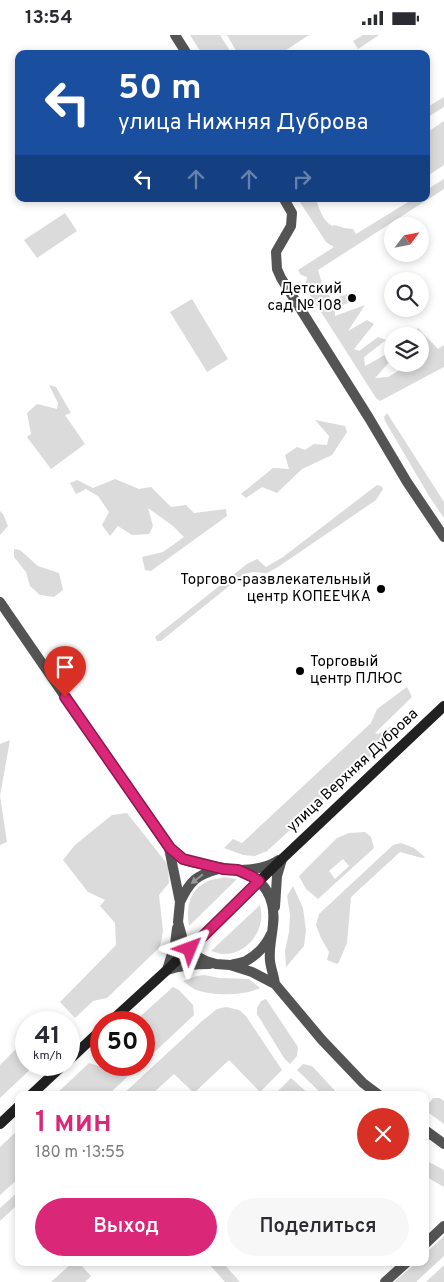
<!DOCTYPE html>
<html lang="ru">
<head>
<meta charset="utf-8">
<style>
	body { margin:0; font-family:Overpass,sans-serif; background:#f7f7f7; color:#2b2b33; height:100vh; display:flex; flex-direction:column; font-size:19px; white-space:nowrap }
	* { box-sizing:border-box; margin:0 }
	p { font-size:16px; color:#7c7c81 }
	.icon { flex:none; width:28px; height:28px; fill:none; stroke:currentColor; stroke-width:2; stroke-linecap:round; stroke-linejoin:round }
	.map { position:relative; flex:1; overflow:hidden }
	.sheet { position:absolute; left:15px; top:1056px; width:414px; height:175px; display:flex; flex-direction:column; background:#fff; border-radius:10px; box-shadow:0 2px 8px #0003 }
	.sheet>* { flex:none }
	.banner { position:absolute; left:15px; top:15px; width:415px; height:152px; border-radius:10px; box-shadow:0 2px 8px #0003; background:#1a4fa0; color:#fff; overflow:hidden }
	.needle { width:32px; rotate:58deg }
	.tools { position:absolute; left:384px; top:182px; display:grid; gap:10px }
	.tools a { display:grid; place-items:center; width:45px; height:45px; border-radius:50%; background:#fff; box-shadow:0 2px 8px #0003; font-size:25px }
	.speed { position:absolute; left:15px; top:976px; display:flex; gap:10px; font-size:25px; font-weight:700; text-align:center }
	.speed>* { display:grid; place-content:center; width:65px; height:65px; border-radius:50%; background:#fff; box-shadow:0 2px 8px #0003; line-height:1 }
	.speed small { font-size:12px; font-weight:400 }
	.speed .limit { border:8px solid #d22; background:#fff; color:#111 }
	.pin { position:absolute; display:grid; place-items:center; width:42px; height:42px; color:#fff; margin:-51px -21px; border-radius:50% 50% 50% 0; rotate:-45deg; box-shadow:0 0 5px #0007 }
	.pin .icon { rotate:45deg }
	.me { position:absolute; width:55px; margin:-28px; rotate:46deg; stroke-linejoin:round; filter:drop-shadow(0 0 4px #0008) }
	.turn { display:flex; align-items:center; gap:18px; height:105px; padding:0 20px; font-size:22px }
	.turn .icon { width:65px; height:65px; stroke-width:2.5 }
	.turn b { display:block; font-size:35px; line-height:42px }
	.lanes { display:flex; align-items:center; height:48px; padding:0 20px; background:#0003; justify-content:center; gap:25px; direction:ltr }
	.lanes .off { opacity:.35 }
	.round { display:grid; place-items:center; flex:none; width:52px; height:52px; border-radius:26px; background:#f7f7f7 }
	.headline { display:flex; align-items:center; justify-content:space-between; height:85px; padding:0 20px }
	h1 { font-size:30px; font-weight:600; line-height:38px; color:#db2777 }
	.action { display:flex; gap:10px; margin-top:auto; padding:10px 20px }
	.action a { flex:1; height:58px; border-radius:30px; background:#db2777; color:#fff; font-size:20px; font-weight:600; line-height:58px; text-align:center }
	.action a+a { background:#f7f7f7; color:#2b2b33 }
	.status { display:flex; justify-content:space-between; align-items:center; height:35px; padding:0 25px; background:#fff; direction:ltr }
	.status svg { height:14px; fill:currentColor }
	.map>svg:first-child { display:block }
	.green { fill:#dbdbdb; fill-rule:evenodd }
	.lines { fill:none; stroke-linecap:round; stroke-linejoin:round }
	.minor { stroke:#545454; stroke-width:10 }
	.tertiary { stroke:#545454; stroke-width:10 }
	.secondary { stroke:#212121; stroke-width:10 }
	.oneway { fill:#989898 }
	.route-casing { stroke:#8e194d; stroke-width:12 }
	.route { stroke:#db2777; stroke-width:9 }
	.poi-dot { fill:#000; stroke:#fff; stroke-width:2 }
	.labels { text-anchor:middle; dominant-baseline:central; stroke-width:4; stroke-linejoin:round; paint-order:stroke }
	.poi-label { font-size:15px; fill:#000; stroke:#fff; text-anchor:end }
	.street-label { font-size:15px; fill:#000; stroke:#fff }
</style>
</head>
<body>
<div class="status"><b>13:54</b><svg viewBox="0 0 49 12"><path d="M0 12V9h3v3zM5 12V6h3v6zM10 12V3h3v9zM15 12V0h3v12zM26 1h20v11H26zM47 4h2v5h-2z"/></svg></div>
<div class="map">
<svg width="444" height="1247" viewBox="0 0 444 1247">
	<rect width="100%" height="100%" fill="#fff"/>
	<path class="green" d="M 190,0 L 220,0 L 232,19 L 202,19 Z
		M 227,0 L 309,0 L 280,19 L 238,19 Z
		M 363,0 L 379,0 L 358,14 L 353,6 Z
		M 444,62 L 444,72 L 426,83 L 426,73 Z
		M 444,86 L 444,130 L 426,142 L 426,98 Z
		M 444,144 L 444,154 L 318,235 L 324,255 L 332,264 L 356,256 L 353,266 L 335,273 L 335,281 L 365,270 L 348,296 L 367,285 L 374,289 L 354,314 L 359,316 L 378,302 L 386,305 L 364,322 L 365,331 L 390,317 L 392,318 L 392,324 L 375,343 L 388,342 L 410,329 L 420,329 L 420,323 L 424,320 L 420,317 L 420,301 L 412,301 L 418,293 L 438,314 L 444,310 L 444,332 L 380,366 L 376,363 L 305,252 L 307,242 L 301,240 L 298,235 L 334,212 L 326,207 L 298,164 L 316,164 C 319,174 323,186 332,191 L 335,190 L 344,193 L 353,194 L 356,199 L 413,164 L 426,164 L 426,155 Z
		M 65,178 L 77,196 L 37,223 L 24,205 Z
		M 192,264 L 228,324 L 207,337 L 170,277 Z
		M 49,350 L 56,352 L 71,378 L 65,380 L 85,409 L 51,434 L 27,402 L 31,399 L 27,378 L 37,369 L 57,374 L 58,368 Z
		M 387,378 L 444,467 L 444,483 L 429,461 L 385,386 L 384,382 Z
		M 315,385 L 345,391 L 347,397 L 332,420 L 302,434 L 277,458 L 262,452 L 246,463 L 241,459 L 273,433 L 289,434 L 285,420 L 297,412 L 305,415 L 314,409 L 327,410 L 329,401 Z
		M 115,444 L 139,454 L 151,452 L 171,472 L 186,470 L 194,478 L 226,474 L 227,481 L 151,536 L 145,535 L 142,522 L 163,517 L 184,502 L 173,491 L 148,473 L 153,491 L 149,499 L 132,500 L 118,491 L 110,501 L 102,490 L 109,477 L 98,461 L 86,454 L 76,459 L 70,448 L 77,445 L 93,453 Z
		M 377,450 L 381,451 L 383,454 L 376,465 L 278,532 L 267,538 L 253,537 L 244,539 L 161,606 L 157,606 L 155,602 L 247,529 L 257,524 L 266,532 L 283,522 Z
		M 0,476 L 3,479 L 8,491 L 0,500 Z
		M 14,514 L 20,515 L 38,531 L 59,538 L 63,555 L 54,562 L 40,560 L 30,551 L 26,537 L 14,522 Z
		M 407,652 L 412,662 L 375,698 L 379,699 L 391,691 L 396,699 L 267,816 L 255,821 L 243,820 L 224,813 L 233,804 L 242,808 L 371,688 L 377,674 Z
		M 10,705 L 0,761 L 0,709 Z
		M 0,761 L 7,807 L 0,810 Z
		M 127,778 L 168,830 L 169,848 L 159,860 L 163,896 L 160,912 L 107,963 L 93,966 L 75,983 L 60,967 L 116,910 L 115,888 L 100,871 L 105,865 L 88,857 L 63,825 L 75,810 L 112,780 Z
		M 365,797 L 371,802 L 374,813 L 318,864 L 306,854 L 299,841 L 337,803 L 349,798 ZM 343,824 L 349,831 L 335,844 L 329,836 Z
		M 401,808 L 414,813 L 425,822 L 422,823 L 400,817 L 351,862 L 347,908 L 339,927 L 337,929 L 327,925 L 329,917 L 321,903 L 316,890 L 319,879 L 393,810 Z
		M 224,842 L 237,844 L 189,891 C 186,873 189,855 208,846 C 213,844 219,844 224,842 Z
		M 293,851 L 303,873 L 306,895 L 304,911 L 286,932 L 285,916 L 289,897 L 290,880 L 287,861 Z
		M 260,870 C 261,875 262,881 261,886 C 258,904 242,920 222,919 C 218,918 214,917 211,916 Z
		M 204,940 L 219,943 L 249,944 L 260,953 C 243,961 214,961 196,955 C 192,953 187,949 183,946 L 197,941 Z
		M 173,952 L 179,955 L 193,970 L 194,980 L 144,1027 L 144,988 L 134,987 Z
		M 266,964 L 298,1012 L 297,1021 L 290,1029 L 284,1023 L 257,979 L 257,973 L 261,966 Z
		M 226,972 L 239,975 L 246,981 L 282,1035 L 260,1057 L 229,1025 L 194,1058 L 174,1039 L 151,1060 L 122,1060 L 201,987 L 217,974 Z
		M 53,977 L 63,987 L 43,987 Z
		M 26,1004 L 26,1030 L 35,1030 L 0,1063 L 0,1030 Z
		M 89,1028 L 101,1032 L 104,1030 L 140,1030 L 108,1060 L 55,1060 Z
		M 303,1029 L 312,1031 L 339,1060 L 323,1060 L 297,1035 Z
		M 291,1043 L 310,1060 L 274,1060 Z
		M 433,1063 L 440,1063 L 444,1066 L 444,1089 L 429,1078 L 427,1071 Z
		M 19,1094 L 19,1143 L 0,1160 L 0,1112 Z
		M 425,1125 L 444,1135 L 444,1152 L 425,1141 Z
		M 19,1156 L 19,1168 L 0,1186 L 0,1173 Z
		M 444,1201 L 444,1221 L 416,1247 L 394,1247 L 416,1228 L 425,1228 L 425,1219 Z
		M 72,1228 L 79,1228 L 91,1241 L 85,1247 L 51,1247 Z
		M 208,1228 L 223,1228 L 240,1247 L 225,1247 Z
		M 444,1230 L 444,1247 L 426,1247 Z"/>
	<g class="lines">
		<path class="minor" d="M 175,0 L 187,19
			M 284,164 L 292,178 L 291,191 L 276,217 L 277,234 L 281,243 L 369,383 L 407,447 L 444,502
			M 425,1209 L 444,1191
			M 385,1247 L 406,1228"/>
		<path class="tertiary" d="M 0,567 L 169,813 C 174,817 179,822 185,825 C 215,836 262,827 272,869 C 277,888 268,907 270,926 C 271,934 274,941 275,949
			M 169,813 L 180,867 L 178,887 L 183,905 L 189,914 L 198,922 L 206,926 L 216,929 L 230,930 L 252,937 L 275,949 L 322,1005 L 363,1048 L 379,1060
			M 240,835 C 255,834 267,833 279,825
			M 180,867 C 190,846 196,840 219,834
			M 275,872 L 277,841 L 282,824
			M 231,930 C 236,928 242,928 246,926 C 257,920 266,910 271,899
			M 167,935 C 182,930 195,929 210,929
			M 167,935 L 175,909 L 177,893
			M 425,1095 L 444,1109"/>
		<path class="secondary" d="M 109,988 L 167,935 L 282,824 L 444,671
			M 69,1025 L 101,995
			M 31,1060 L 63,1030
			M 0,1089 L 19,1071"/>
	</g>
	<defs><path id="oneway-solid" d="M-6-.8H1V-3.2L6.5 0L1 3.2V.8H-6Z" transform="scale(1.25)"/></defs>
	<use class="oneway" href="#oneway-solid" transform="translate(197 844) rotate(142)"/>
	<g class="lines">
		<defs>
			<path id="route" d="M 65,662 L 170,813 L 183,824 L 223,834 L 238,835 L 251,841 L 259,846 L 190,914"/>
		</defs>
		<use href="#route" class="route-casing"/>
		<use href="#route" class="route"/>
	</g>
	<g class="poi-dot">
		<circle cx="352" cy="263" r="5"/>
		<circle cx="381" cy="554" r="5"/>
		<circle cx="300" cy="636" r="5"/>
	</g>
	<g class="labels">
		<g class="poi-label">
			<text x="342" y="254">Детский<tspan x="342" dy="17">сад № 108</tspan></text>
			<text x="371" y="545">Торгово-развлекательный<tspan x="371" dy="17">центр КОПЕЕЧКА</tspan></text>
			<text x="310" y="627" text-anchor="start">Торговый<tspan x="310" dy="17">центр ПЛЮС</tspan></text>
		</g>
		<g class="street-label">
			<text transform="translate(353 736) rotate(-43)">улица Верхняя Дуброва</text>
		</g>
	</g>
</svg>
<div class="tools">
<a><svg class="needle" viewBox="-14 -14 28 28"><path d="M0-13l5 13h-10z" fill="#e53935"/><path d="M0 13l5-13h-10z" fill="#7c7c81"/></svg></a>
<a><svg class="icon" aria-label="search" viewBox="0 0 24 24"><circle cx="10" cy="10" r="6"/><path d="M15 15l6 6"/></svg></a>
<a><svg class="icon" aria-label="layers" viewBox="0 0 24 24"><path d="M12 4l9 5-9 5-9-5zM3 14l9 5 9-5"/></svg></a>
</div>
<div class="speed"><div>41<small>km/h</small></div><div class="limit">50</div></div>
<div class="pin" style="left:65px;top:662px;background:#d93025"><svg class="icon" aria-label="arrive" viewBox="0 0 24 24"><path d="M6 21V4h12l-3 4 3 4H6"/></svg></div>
<svg class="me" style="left:190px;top:914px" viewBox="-20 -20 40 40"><path d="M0-17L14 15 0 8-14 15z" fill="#db2777" stroke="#fff" stroke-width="4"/></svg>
<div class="banner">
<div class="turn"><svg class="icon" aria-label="left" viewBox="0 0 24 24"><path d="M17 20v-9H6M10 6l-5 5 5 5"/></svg><div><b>50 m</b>улица Нижняя Дуброва</div></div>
<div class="lanes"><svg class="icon" aria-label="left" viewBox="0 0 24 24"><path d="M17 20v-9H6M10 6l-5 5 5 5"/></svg><svg class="icon off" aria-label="ahead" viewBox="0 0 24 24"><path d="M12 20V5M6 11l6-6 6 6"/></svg><svg class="icon off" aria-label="ahead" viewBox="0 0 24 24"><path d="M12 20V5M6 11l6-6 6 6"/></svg><svg class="icon off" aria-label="right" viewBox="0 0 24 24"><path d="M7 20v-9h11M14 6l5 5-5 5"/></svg></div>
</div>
<section class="sheet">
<div class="headline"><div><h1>1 мин</h1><p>180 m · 13:55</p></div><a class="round" style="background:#d93025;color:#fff"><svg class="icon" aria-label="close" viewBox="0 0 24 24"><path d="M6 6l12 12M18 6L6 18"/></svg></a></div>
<div class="action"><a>Выход</a><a>Поделиться</a></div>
</section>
</div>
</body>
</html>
